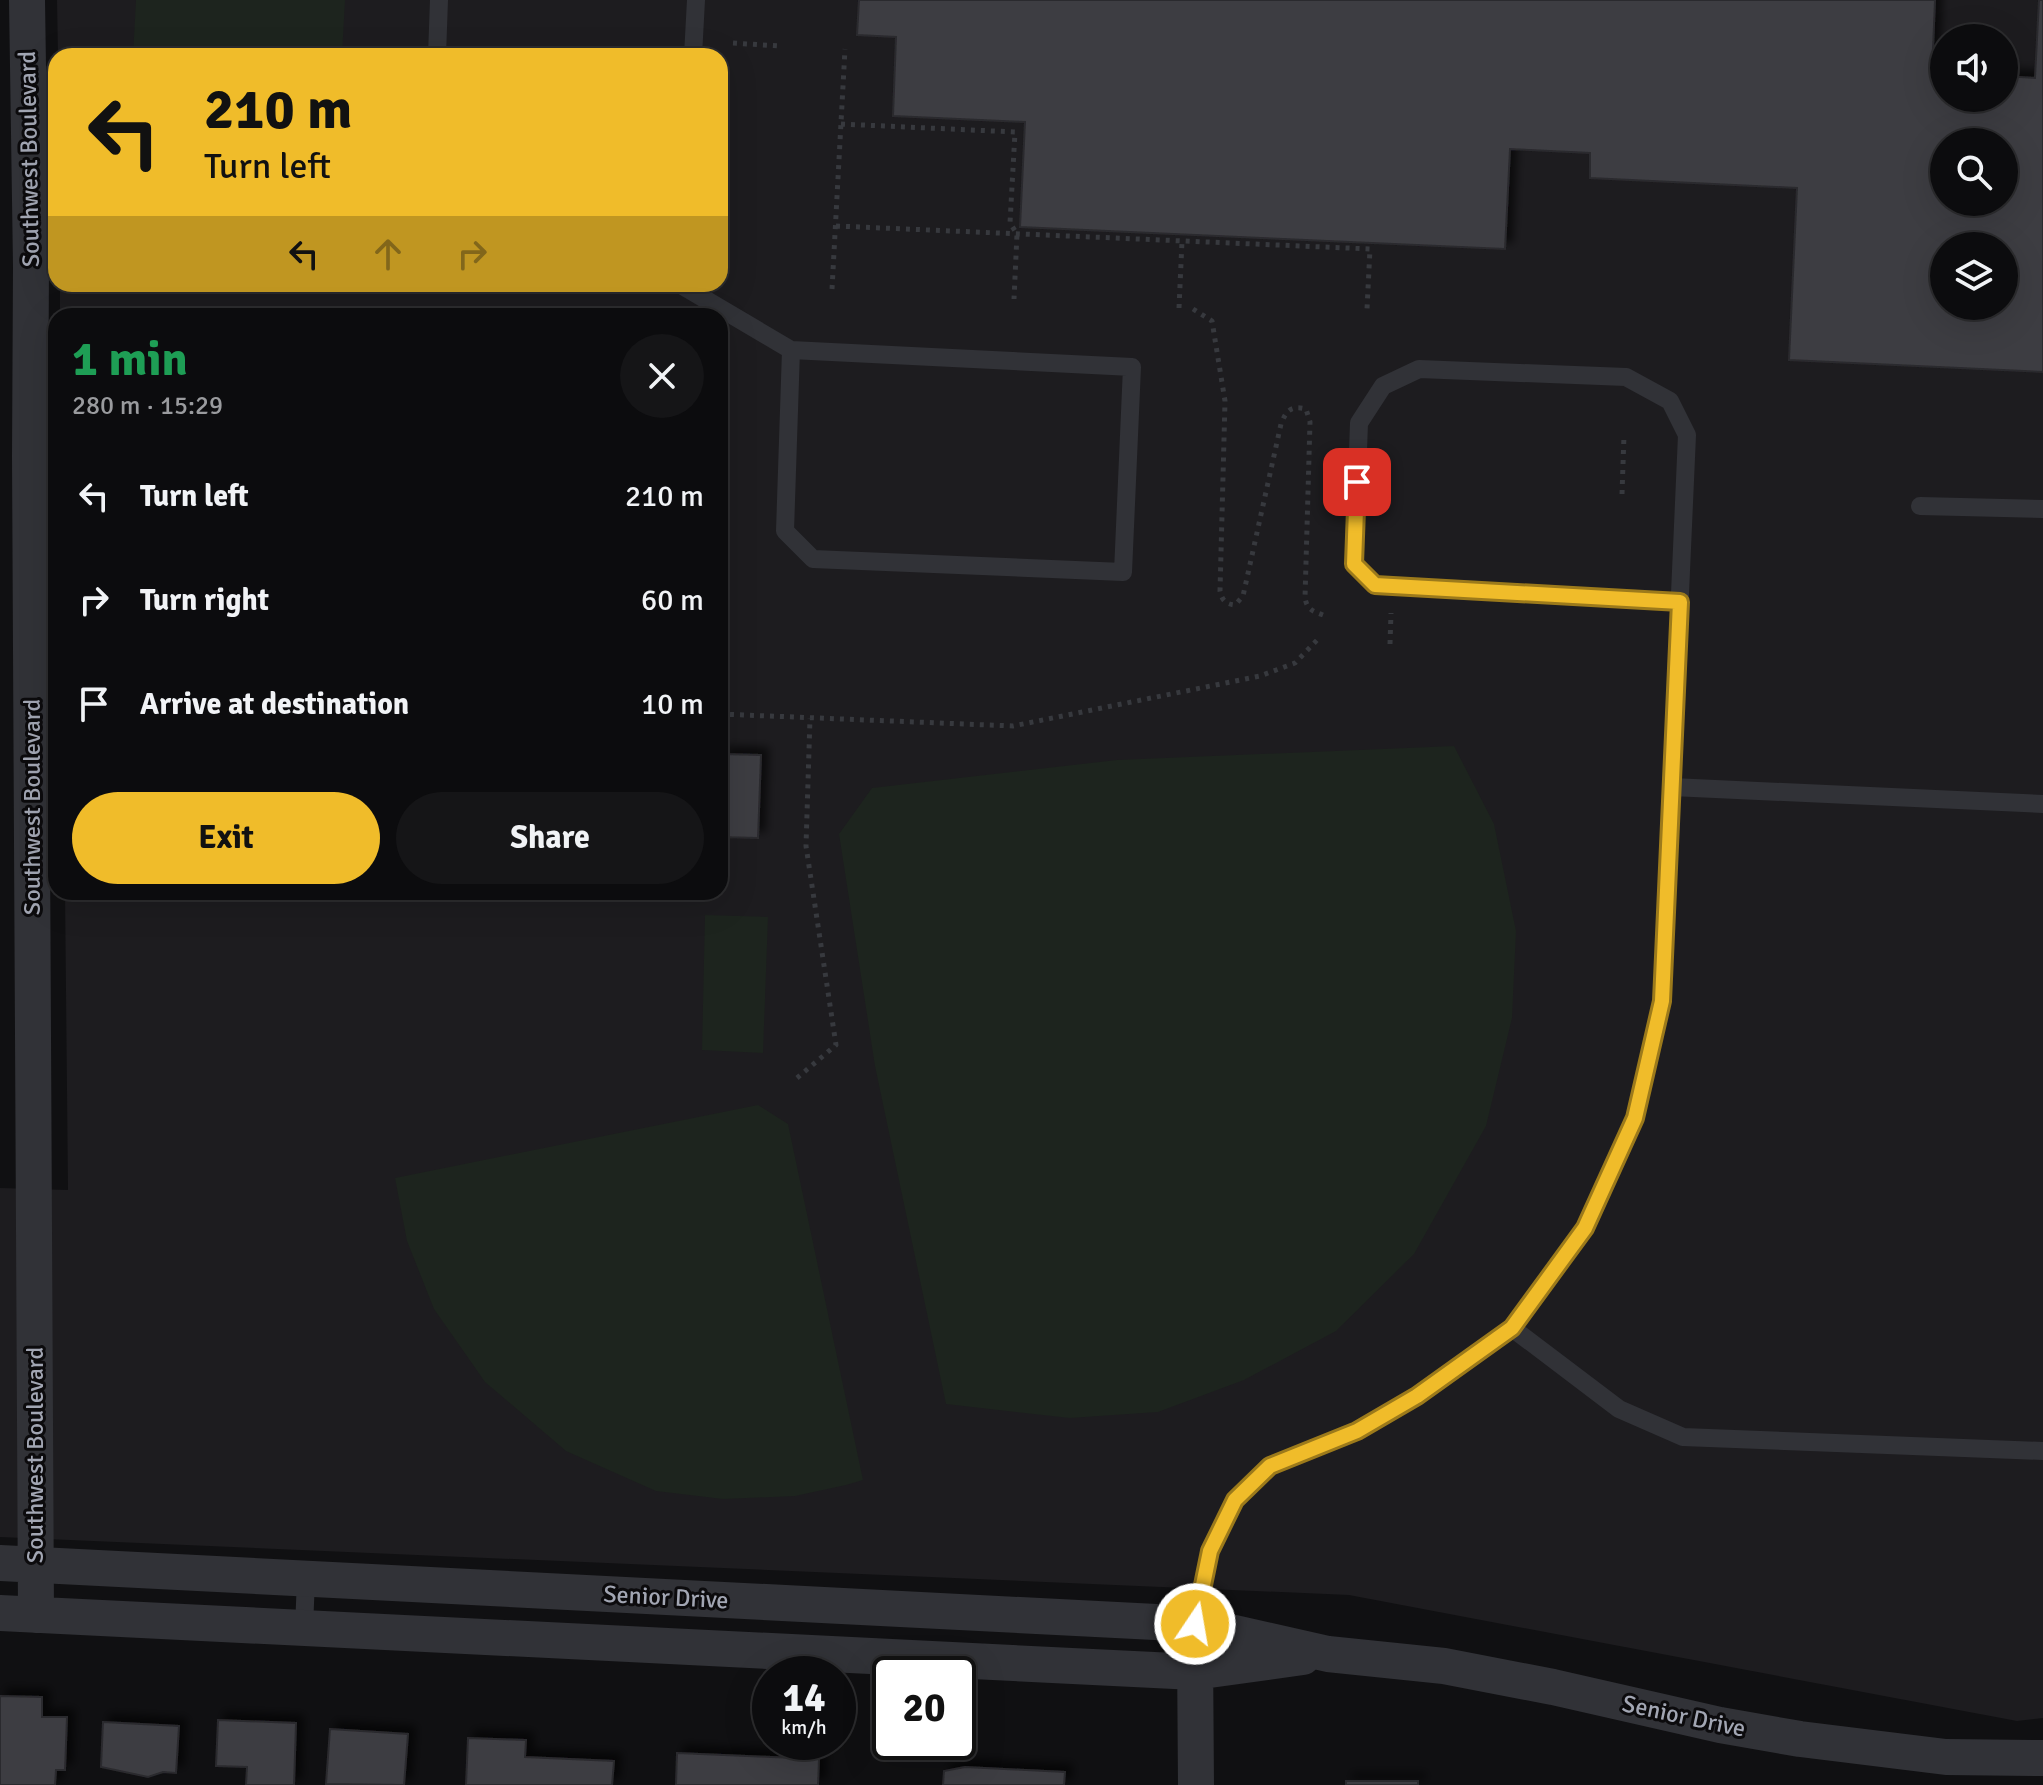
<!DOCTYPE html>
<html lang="en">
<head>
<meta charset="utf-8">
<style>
	body { margin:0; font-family:Signika,sans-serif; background:#151517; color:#f1f3f6; height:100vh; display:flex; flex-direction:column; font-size:30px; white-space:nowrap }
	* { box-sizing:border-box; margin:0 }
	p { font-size:26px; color:#9a9b9e }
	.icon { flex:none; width:44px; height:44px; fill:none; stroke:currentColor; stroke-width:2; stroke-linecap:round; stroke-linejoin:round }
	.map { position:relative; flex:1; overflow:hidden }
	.details { position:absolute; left:48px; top:308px; width:680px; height:592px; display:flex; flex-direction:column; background:#0c0c0e; border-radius:24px; box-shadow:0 8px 32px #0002,0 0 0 2px #2c2c2e }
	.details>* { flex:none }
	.banner { position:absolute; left:48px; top:48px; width:680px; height:244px; border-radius:24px; box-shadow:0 8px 32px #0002,0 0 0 2px #2c2c2e; background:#f0bc2a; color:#111; overflow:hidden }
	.buttons { position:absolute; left:1930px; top:24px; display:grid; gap:16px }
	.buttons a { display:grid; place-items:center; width:88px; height:88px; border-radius:50%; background:#0c0c0e; box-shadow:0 8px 32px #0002,0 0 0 2px #2c2c2e; font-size:40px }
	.speed { position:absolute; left:752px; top:1656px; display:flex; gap:16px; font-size:40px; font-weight:700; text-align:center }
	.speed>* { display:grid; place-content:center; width:104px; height:104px; border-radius:50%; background:#0c0c0e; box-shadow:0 8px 32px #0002,0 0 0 2px #2c2c2e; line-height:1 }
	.speed small { font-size:20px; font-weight:400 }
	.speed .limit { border:4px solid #111; border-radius:12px; background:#fff; color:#111 }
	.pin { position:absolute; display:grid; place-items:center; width:68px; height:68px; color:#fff; margin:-34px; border-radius:16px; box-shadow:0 4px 12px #0006 }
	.me { position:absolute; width:88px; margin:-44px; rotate:12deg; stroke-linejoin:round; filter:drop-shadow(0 0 6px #0008) }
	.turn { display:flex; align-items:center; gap:28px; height:168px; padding:0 24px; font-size:36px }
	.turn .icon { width:104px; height:104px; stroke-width:2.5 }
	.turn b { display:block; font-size:56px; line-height:68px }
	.lanes { display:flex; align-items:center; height:76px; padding:0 24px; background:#0003; justify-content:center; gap:40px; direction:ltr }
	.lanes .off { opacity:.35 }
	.round { display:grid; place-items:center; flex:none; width:84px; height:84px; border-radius:42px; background:#151517 }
	.summary { display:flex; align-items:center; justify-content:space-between; height:136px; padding:0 24px }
	h1 { font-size:48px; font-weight:700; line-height:60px; color:#1e9e55 }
	.button { display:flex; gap:16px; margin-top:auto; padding:16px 24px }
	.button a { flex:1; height:92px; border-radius:48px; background:#f0bc2a; color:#111; font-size:32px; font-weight:700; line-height:92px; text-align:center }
	.button a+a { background:#151517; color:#f1f3f6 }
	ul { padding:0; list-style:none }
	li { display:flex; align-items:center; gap:24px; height:104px; padding:0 24px }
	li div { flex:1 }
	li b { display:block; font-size:30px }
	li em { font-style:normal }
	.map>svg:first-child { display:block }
	.built { fill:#1d1c1f; fill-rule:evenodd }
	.green { fill:#1d241e }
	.building { fill:#3d3d42; stroke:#2b2a2e; stroke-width:2; fill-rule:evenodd; filter:url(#shadow) }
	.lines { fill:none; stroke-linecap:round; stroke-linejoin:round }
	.path { stroke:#37393e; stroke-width:5; stroke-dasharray:4 6; stroke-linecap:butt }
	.lane { stroke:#313237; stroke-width:18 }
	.street { stroke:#313237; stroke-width:36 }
	.route-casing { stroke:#9c7a1b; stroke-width:20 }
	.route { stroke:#f0bc2a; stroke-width:14 }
	.labels { text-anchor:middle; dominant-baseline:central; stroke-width:6; stroke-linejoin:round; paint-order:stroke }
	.street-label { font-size:24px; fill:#a2a6b3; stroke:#0c0b0d }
</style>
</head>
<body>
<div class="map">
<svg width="2043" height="1785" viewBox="0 0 2043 1785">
	<defs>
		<filter id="shadow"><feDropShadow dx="7" dy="-7" stdDeviation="4" flood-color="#0009"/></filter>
	</defs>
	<rect width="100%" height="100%" fill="#101012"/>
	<path class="built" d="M 57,0 L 2043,0 L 2043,1718 L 2017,1721 L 1349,1595 L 0,1537 L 0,1188 L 68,1190 L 65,892 L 720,892 L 720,316 L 60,316 L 60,284 L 720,284 L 720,56 L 58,56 ZM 1944,38 L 2004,38 L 2004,98 L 1944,98 ZM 1944,142 L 2004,142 L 2004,202 L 1944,202 ZM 1944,246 L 2004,246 L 2004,306 L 1944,306 Z"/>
	<path class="green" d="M 136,0 L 345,0 L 342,56 L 133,56 Z
		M 1454,746 L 1494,824 L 1516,931 L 1512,1018 L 1486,1126 L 1414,1254 L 1336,1331 L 1244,1380 L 1158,1412 L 1070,1418 L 946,1404 L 875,1066 L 839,834 L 872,788 L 1117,760 Z
		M 705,915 L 768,917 L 763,1053 L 702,1050 Z
		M 758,1105 L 788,1124 L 863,1480 L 846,1485 L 795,1496 L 723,1499 L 656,1491 L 566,1451 L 485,1382 L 434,1309 L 407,1241 L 395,1178 Z"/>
	<path class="building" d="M 859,0 L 1935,0 L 1932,73 L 1944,73 L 1944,98 L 2004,98 L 2004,76 L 2035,78 L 2039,0 L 2043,0 L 2043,372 L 1789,360 L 1797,188 L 1590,178 L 1590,153 L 1510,149 L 1505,249 L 1020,227 L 1025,122 L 893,116 L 896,37 L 857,35 ZM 1944,142 L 2004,142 L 2004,202 L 1944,202 ZM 1944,246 L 2004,246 L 2004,306 L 1944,306 Z
		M 720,754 L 761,755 L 758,838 L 720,837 Z
		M 0,1696 L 42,1697 L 42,1717 L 67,1717 L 65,1770 L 56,1770 L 55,1785 L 0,1785 Z
		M 218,1720 L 296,1723 L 294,1785 L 246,1785 L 247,1767 L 216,1766 Z
		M 103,1722 L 179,1726 L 176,1773 L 163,1772 L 148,1777 L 101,1767 Z
		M 330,1729 L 408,1734 L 404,1785 L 326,1784 Z
		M 468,1738 L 526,1740 L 525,1757 L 614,1761 L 612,1785 L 466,1785 Z
		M 677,1753 L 819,1759 L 818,1785 L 676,1785 Z
		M 965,1767 L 1065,1772 L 1064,1785 L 943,1785 L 944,1771 Z
		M 1346,1781 L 1418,1781 L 1418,1785 L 1346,1785 Z"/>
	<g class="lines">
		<path class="path" d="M 733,43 L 780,46
			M 841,124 L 1015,132 L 1010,223 L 1017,234 L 1014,299
			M 836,226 L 1370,249 L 1367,309
			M 832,289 L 845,49
			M 1179,308 L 1182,241
			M 1193,309 L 1212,321 L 1225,401 L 1220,591 C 1222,600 1225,604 1235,605 L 1243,596 L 1281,424 C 1286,411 1291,405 1306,409 L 1310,422 L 1305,598 C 1307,609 1312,611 1323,615
			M 1622,494 L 1624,435
			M 1390,644 L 1391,613
			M 720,714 L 1013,726 L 1260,676 L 1295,663 L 1320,637
			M 797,1078 L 836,1045 L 806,846 L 810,718"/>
		<path class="lane" d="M 437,56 L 439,0
			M 693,56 L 696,0
			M 664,284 L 681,285 L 791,350 L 1132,367 L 1123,572 L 813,559 L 785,531 L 791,350
			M 1920,506 L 2043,509
			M 1672,787 L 2043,804
			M 1512,1328 L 1619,1409 L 1683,1437 L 2043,1451
			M 1195,1624 L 1210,1551 L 1235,1500 L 1270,1466 L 1357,1431 L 1417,1396 L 1512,1328 L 1585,1228 L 1635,1118 L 1662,1001 L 1687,435 L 1670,401 L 1626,377 L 1419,369 L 1383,386 L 1359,423 L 1354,564 L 1375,585 L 1680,602
			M 304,1628 L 306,1579"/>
		<path class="street" d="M 27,0 L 31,266 L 30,456 L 36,1615
			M 0,1563 L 1195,1624 L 1328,1654 L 1444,1666 L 1553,1687 L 1720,1725 L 1800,1739 L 1946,1757 L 2043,1758
			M 0,1613 L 1195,1672 L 1303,1657
			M 1195,1650 L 1196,1785"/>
	</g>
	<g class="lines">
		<defs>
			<path id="route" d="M 1195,1624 L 1210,1551 L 1235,1500 L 1270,1466 L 1357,1431 L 1417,1396 L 1512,1328 L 1585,1228 L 1635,1118 L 1662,1001 L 1680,602 L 1375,585 L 1354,564 L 1357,482"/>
		</defs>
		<use href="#route" class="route-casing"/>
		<use href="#route" class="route"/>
	</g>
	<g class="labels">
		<g class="street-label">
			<text transform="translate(29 159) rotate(-91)">Southwest Boulevard</text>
			<text transform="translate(32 807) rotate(-90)">Southwest Boulevard</text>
			<text transform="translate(35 1455) rotate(-90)">Southwest Boulevard</text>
			<text transform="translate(666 1597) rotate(3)">Senior Drive</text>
			<text transform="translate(1684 1716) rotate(12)">Senior Drive</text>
		</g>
	</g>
</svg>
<div class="buttons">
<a><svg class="icon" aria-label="sound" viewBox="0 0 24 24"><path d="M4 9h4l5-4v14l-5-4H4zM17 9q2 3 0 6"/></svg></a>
<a><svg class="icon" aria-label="search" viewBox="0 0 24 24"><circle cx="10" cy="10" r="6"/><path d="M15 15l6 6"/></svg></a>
<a><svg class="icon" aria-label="layers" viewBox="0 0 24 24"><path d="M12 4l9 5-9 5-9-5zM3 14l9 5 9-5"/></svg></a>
</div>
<div class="speed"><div>14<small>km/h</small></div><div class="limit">20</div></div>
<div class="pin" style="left:1357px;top:482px;background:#d93025"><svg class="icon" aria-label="arrive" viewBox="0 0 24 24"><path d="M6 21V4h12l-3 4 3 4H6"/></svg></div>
<svg class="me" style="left:1195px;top:1624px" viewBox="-20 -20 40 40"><circle r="17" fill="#f0bc2a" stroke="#fff" stroke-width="3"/><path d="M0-11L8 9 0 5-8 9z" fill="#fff"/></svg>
<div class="banner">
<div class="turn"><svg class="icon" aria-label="left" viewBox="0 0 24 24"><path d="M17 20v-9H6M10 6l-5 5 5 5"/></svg><div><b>210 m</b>Turn left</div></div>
<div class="lanes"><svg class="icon" aria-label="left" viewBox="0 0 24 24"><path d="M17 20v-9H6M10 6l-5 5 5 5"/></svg><svg class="icon off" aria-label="ahead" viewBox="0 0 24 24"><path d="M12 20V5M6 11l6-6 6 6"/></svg><svg class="icon off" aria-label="right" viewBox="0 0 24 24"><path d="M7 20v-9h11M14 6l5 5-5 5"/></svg></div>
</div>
<section class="details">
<div class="summary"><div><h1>1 min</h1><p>280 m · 15:29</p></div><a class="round"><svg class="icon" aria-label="close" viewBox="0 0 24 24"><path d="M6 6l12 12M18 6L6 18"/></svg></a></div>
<ul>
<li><svg class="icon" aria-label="left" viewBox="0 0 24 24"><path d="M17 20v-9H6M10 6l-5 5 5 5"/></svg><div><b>Turn left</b></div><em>210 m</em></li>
<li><svg class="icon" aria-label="right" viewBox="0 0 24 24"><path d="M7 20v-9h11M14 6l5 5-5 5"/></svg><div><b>Turn right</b></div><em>60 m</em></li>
<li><svg class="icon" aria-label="arrive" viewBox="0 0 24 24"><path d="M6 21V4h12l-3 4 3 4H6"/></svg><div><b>Arrive at destination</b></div><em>10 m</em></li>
</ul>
<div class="button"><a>Exit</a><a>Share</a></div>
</section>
</div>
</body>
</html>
